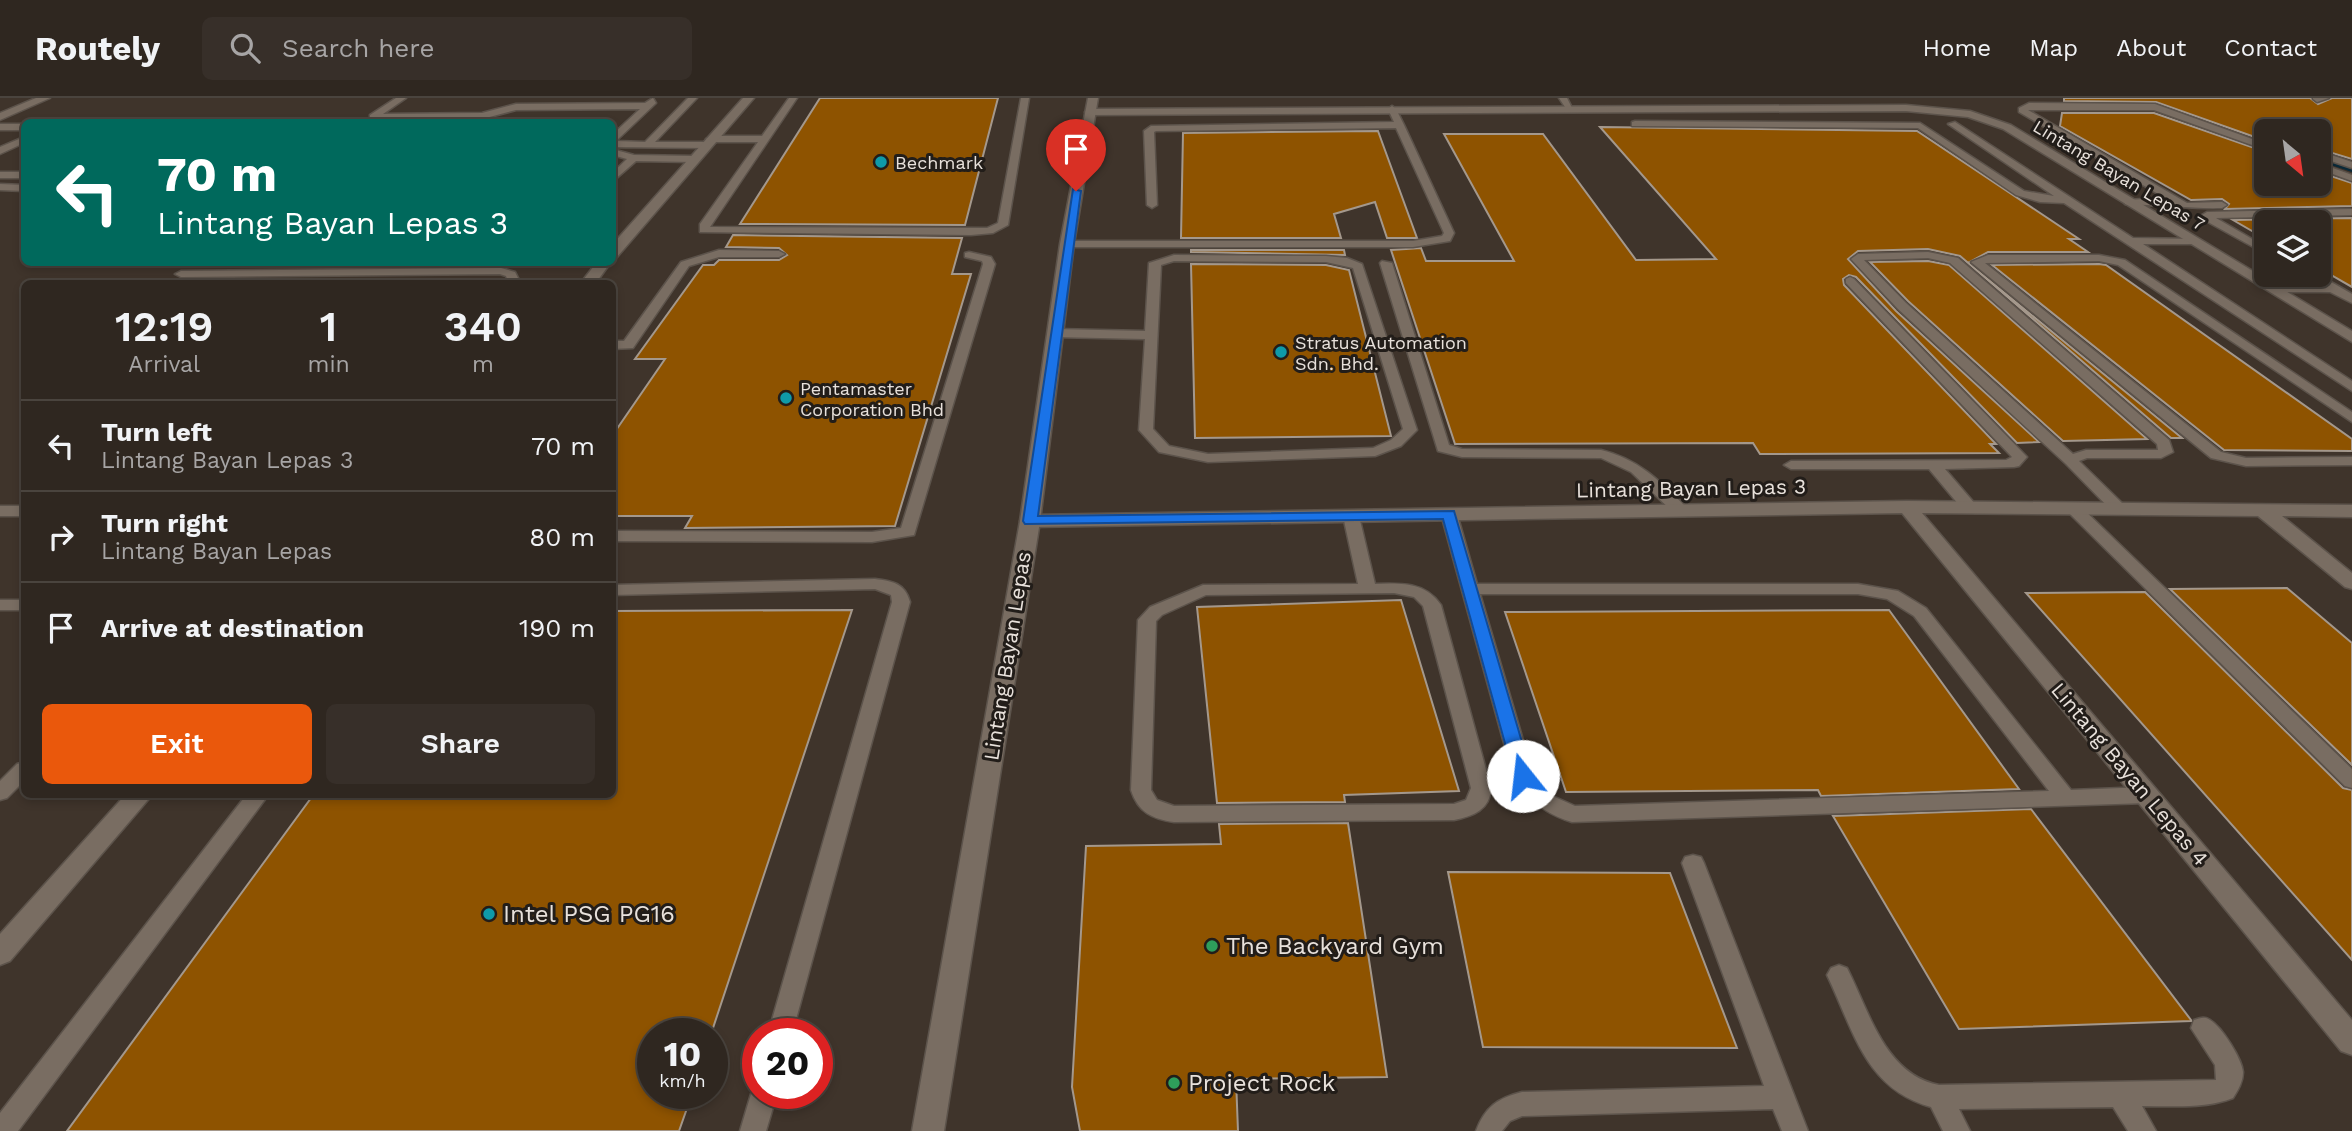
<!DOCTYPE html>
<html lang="en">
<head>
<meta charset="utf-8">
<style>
	body { margin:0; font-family:"Work Sans",sans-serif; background:#372f29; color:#f1f3f6; height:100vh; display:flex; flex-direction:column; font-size:26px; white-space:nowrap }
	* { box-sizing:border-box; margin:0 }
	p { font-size:23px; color:#a7a5a5 }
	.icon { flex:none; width:38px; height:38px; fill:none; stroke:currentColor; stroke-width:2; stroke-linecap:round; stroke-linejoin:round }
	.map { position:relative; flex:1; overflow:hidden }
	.sheet { position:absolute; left:21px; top:182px; width:595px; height:518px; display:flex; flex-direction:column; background:#2f2720; border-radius:10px; box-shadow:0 4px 10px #0003,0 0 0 2px #4a443e }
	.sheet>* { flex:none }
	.banner { position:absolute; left:21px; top:21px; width:595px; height:147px; border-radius:10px; box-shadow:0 4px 10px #0003,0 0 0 2px #4a443e; background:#00695c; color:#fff; overflow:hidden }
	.needle { width:46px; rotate:151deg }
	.fabs { position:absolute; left:2254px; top:21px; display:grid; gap:14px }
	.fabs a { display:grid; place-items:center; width:77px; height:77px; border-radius:10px; background:#2f2720; box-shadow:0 4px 10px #0003,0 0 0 2px #4a443e; font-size:35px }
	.speed { position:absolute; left:637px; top:920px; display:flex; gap:14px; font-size:35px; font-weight:700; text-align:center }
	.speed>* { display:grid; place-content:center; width:91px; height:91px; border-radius:50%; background:#2f2720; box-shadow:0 4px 10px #0003,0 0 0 2px #4a443e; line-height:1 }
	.speed small { font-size:18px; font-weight:400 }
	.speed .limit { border:10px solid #d22; background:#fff; color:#111 }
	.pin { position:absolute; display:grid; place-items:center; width:60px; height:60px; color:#fff; margin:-72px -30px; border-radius:50% 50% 50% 0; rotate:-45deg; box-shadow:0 0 7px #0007 }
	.pin .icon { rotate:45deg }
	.me { position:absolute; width:77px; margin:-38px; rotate:344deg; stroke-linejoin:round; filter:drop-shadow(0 0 5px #0008) }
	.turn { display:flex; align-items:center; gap:24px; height:147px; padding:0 21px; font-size:32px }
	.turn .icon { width:91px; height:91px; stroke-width:2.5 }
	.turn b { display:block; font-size:49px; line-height:60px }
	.eta { display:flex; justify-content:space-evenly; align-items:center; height:119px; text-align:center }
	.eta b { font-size:42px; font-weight:600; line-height:49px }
	.action { display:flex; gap:14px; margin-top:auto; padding:14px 21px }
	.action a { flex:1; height:80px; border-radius:10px; background:#ea580c; color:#fff; font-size:28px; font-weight:600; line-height:80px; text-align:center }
	.action a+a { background:#372f29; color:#f1f3f6 }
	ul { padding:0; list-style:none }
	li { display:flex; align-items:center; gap:21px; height:91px; padding:0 21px; border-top:2px solid #4a443e }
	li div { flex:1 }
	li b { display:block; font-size:26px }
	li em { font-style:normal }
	header { display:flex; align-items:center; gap:42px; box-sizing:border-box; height:98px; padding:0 35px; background:#2f2720; border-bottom:2px solid #4a443e }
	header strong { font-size:33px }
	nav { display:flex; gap:38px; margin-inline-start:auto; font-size:24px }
	.search { width:490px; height:63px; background:#372f29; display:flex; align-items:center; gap:18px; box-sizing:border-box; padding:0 24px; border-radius:10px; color:#a7a5a5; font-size:26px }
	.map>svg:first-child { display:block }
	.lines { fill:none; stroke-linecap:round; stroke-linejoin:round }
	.stream { stroke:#0a2938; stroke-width:6 }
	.building { fill:#8e5300; stroke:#a4988c; stroke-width:2 }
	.lane-casing { stroke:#5c534b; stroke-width:3 }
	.street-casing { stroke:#5c534b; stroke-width:3 }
	.secondary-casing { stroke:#5c534b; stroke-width:3 }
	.lane { fill:#796d62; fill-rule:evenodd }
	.street { fill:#796d62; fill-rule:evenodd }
	.secondary { fill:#796d62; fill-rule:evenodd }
	.route { fill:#1a73e8; stroke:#114b97; stroke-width:2 }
	.culture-dot { fill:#0f9aa8; stroke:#221d19; stroke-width:2.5 }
	.leisure-dot { fill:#2e9e5b; stroke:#221d19; stroke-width:2.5 }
	.labels { text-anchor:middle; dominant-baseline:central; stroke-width:6; stroke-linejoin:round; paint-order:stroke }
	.far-poi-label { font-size:18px; fill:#e8e1db; stroke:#221d19; text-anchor:start }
	.far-street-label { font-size:18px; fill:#e8e1db; stroke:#221d19 }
	.street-label { font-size:21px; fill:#e8e1db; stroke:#221d19 }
	.near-poi-label { font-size:24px; fill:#e8e1db; stroke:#221d19; text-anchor:start }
</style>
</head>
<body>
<header>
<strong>Routely</strong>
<div class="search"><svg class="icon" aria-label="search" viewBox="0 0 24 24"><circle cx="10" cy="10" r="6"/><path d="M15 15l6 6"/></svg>Search here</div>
<nav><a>Home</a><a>Map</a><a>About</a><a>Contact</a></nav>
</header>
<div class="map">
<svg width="2352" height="1033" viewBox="0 0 2352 1033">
	<rect width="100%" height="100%" fill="#3f342b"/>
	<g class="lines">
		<path class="stream" d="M 2319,60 L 2352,71"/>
	</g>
	<path class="building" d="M 820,0 L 998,0 L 965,127 L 740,126 Z
		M 2064,0 L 2310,0 L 2318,6 L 2332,0 L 2352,0 L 2352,61 L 2319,51 L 2319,33 L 2266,33 L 2266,43 L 2156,4 L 2064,3 Z
		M 2062,15 L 2154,15 L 2266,54 L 2266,86 L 2319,86 L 2319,74 L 2352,85 L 2352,108 L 2225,111 L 2229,106 L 2222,101 L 2191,102 L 2060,28 Z
		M 1600,29 L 1917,33 L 2079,141 L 2069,141 L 2088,154 L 1988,154 L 1968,165 L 2182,340 L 2171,340 L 1960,158 L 1928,151 L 1858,153 L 1848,161 L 1896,213 L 2039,344 L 2017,345 L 1856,179 L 1849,177 L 1843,181 L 1844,187 L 1996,346 L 1990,346 L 1999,355 L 1760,356 L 1753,345 L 1455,346 L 1391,152 L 1421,150 L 1426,163 L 1514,163 L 1444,36 L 1543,36 L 1636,162 L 1716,161 Z
		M 1378,33 L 1417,140 L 1387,140 L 1375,104 L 1334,116 L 1341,140 L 1181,140 L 1183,35 Z
		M 2352,120 L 2352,189 L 2319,170 L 2319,124 L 2266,124 L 2266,141 L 2233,122 Z
		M 733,137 L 962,140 L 952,176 L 971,176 L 895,428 L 685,430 L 692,418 L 612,418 L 612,338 L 665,261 L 635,261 L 703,167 L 714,167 L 719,162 L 779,162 L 787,157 L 779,150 L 726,149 Z
		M 1191,152 L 1344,152 L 1345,157 L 1191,154 Z
		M 1928,163 L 1949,167 L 2147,341 L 2063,343 L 1908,203 L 1870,164 Z
		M 1191,166 L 1326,167 L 1349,172 L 1391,338 L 1195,340 Z
		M 2099,166 L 2106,167 L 2352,341 L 2352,353 L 2224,352 L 1992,167 Z
		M 2287,490 L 2352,545 L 2352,667 L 2170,491 Z
		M 2145,494 L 2343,690 L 2352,692 L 2352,862 L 2026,495 Z
		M 1401,502 L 1459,693 L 1344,697 L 1345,704 L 1217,705 L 1197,509 Z
		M 852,512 L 711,936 L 653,936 L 653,996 L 692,996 L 679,1033 L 67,1033 L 314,696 L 612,696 L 612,513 Z
		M 1889,512 L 2019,691 L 1821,698 L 1818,692 L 1566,694 L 1505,514 Z
		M 2031,711 L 2191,922 L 2191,923 L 1959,931 L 1833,718 Z
		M 1348,725 L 1387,979 L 1236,981 L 1238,1033 L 1080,1033 L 1072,989 L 1086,748 L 1221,746 L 1219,726 Z
		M 1448,774 L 1670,775 L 1737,950 L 1483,949 Z"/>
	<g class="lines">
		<defs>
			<path id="lane" d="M 396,0 L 406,0 L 383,16 L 482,15 L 516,6 L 645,5 L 653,0 L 656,5 L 616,43 L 645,44 L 688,0 L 697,0 L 655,44 L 706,44 L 711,47 L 706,50 L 612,49 L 612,37 L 640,11 L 516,12 L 482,21 L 370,21 L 370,17 Z
				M 789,0 L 797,0 L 710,129 L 987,130 L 998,125 L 1021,0 L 1029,0 L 1008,127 L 993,135 L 971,137 L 700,134 L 700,126 L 758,44 L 711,44 L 706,41 L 711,38 L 762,38 Z
				M 1559,0 L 1567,0 L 1573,12 L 1567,12 Z
				M 2329,0 L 2317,4 L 2313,1 L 2313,0 Z
				M 2029,5 L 2155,6 L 2266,46 L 2266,52 L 2154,12 L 2028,12 L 2187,105 L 2222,104 L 2227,107 L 2222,110 C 2189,111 2162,106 2129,107 L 2125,106 L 2125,102 L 2165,100 L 2019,14 L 2019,10 Z
				M 1392,8 L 1396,11 L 1404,27 L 1454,135 L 1450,143 L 1413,149 L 1067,149 L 1061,146 L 1067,143 L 1413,143 L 1442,138 L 1444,135 L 1396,30 L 1156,33 L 1154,34 L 1157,107 L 1152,110 L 1147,107 L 1144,33 L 1151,28 L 1394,24 L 1388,11 Z
				M 1635,23 L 1920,25 L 2024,93 L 2054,98 L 1948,26 L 1955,24 L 2133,140 L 2197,141 L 2198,143 L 2193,146 L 2143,146 L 2352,283 L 2352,293 L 2064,105 L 2040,104 L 2016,97 L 1918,30 L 1632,28 L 1632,24 Z
				M 0,26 L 24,26 L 24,32 L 0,32 Z
				M 24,39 L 24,45 L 0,56 L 0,49 Z
				M 612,51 L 634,57 L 693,58 L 698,61 L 693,64 L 636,63 L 612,84 L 612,75 L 627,61 L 612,57 Z
				M 2319,53 L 2352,64 L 2352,70 L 2319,59 Z
				M 2319,65 L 2352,77 L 2352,83 L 2319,71 Z
				M 0,74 L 24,74 L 24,80 L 0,80 Z
				M 0,86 L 24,87 L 24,93 L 0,92 Z
				M 2352,111 L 2352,117 L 2216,120 L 2266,149 L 2266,156 L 2206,123 L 2202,117 L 2207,114 Z
				M 719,152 L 779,153 L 785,156 L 779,159 L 719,159 L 689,168 L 633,250 L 612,251 L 612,243 L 624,243 L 681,164 Z
				M 969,154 L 991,159 L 995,166 L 914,437 L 872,444 L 612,443 L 612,433 L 872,434 L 901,430 L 983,166 L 982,163 L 965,159 L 965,155 Z
				M 1928,154 L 1958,160 L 2169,342 L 2173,354 L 2161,360 L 2087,360 L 2079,363 L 2125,408 L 2127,411 L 2125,414 L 2113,414 L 2066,366 L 1898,211 L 1851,161 L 1858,156 ZM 1928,160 L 1950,165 L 2157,346 L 2158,352 L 2086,352 L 2073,356 L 1906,205 L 1864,162 Z
				M 1174,157 L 1326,158 L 1347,160 L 1362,166 L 1417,332 L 1401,348 L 1375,358 L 1208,364 L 1159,354 L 1139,332 L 1145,241 L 1055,239 L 1049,235 L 1055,231 L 1145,233 L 1149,165 ZM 1174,163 L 1326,164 L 1353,170 L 1403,331 L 1391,342 L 1373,350 L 1208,356 L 1169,348 L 1153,331 L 1161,167 Z
				M 1988,157 L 2099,157 L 2125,162 L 2352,314 L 2352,324 L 2118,167 L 2099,163 L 1985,165 L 2221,354 L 2246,360 L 2352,359 L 2352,367 L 2246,368 L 2211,360 L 1971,164 Z
				M 1382,163 L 1392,165 L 1449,347 L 1462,351 L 1601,352 C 1638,361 1659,382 1686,409 L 1688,412 L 1686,415 L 1674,415 L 1631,374 L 1601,360 L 1462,359 L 1438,353 L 1380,165 Z
				M 501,170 L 515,174 L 521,186 L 509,186 L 506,178 L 500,176 L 181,179 L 175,176 L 181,173 Z
				M 2303,177 C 2322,176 2336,187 2352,196 L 2352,205 L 2330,194 L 2272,194 L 2266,190 L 2272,186 L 2317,186 Z
				M 1850,179 L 1854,181 L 2027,359 L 2019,368 L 2014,369 L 1945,371 L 1976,407 L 1978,410 L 1976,413 L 1964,413 L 1929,371 L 1791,371 L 1784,367 L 1791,363 L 2006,362 L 2012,359 L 1846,185 L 1846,181 Z
				M 2074,406 L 2080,408 L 2352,671 L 2352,690 L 2345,688 L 2068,414 L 2066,411 L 2068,408 Z
				M 0,408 L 24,408 L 24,418 L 0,418 Z
				M 1449,411 L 1457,416 L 1477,486 L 1858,486 L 1898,493 L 1926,510 L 2071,692 L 2147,689 L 2154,692 L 2157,697 L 2154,702 L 2147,705 L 1572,724 C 1546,716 1527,702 1513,678 L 1441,416 ZM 1480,496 L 1858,496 L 1887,501 L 1914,518 L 2049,693 L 1575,708 L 1548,696 L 1533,676 Z
				M 1351,413 L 1359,418 L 1375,486 C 1401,485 1425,484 1441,507 L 1491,690 C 1490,712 1473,718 1454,722 L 1174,724 C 1152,721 1138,714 1131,692 L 1138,522 L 1150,509 L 1203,487 L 1358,486 L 1343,418 ZM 1394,495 L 1414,499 L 1423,508 L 1471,690 L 1466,702 L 1454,706 L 1174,708 L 1157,702 L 1151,692 L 1156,523 L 1162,517 L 1206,497 Z
				M 875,481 C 892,483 905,485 910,504 L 792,936 L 768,936 L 892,504 L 891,497 L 875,491 L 612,497 L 612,487 Z
				M 0,502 L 24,502 L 24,512 L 0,512 Z
				M 24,664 L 24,683 L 7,700 L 0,702 L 0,683 L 17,666 Z
				M 247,696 L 269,696 L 18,1033 L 0,1033 L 0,1015 Z
				M 1693,757 L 1701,759 L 1704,765 L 1808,1033 L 1782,1033 L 1773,1011 L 1522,1018 L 1510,1023 L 1502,1033 L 1476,1033 C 1485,1009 1498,1000 1522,994 L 1764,988 L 1682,765 L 1685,759 Z
				M 1839,867 L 1847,870 C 1869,913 1885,977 1939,987 L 2216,982 L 2215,967 L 2191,930 L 2194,922 C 2200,920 2205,918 2210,922 C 2222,929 2242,961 2243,974 C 2243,984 2238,992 2233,1000 C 2205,1011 2172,1008 2142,1008 L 2156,1033 L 2128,1033 L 2113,1009 L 1959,1011 L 1970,1033 L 1943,1033 L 1931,1009 C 1865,991 1854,933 1827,877 L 1831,870 Z
				M 758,987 L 758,996 L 777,996 L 766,1033 L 740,1033 L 751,996 Z"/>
			<path id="street" d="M 36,0 L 50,0 L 0,22 L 0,15 Z
				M 743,0 L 754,0 L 617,159 L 612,160 L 612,147 Z
				M 1906,7 L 1970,13 L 2011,27 L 2352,233 L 2352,244 L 2003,31 L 1968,19 L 1906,13 L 1090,17 L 1085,14 L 1090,11 Z
				M 597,164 L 611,164 L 595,186 L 580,186 Z
				M 1907,403 L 2352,407 L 2352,419 L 2282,418 L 2352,475 L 2352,491 L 2345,489 L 2258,418 L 1922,415 L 2352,922 L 2352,957 L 2341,953 L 1902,415 L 1030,429 L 1020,423 L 1030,417 Z
				M 126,696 L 153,696 L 10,863 L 0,867 L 0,836 Z"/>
			<path id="secondary" d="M 1088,0 L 1098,0 L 1074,146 L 1040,423 L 944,1033 L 912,1033 L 1020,423 L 1060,146 Z"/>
		</defs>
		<use href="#lane" class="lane-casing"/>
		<use href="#street" class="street-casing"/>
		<use href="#secondary" class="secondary-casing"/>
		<use href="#lane" class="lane"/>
		<use href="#street" class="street"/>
		<use href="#secondary" class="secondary"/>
	</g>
	<path class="route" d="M 1073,91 L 1081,93 L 1038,418 L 1454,413 L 1532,678 L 1529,683 L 1516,683 L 1514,678 L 1443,421 L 1025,426 L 1023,423 Z"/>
	<g class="culture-dot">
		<circle cx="881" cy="64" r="7"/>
		<circle cx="1281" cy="254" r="7"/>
		<circle cx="786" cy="300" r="7"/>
		<circle cx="489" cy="816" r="7"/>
	</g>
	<g class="leisure-dot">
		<circle cx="1212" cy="848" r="7"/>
		<circle cx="1174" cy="985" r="7"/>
	</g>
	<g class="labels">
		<g class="far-poi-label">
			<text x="895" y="64">Bechmark</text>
			<text x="1295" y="244">Stratus Automation<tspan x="1295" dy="21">Sdn. Bhd.</tspan></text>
			<text x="800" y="290">Pentamaster<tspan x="800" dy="21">Corporation Bhd</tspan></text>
		</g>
		<g class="far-street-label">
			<text transform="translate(2119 77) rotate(31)">Lintang Bayan Lepas 7</text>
		</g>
		<g class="street-label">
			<text transform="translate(1691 390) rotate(-1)">Lintang Bayan Lepas 3</text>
			<text transform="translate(1007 558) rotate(-81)">Lintang Bayan Lepas</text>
			<text transform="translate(2130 676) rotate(50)">Lintang Bayan Lepas 4</text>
		</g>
		<g class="near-poi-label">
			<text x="503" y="816">Intel PSG PG16</text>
			<text x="1226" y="848">The Backyard Gym</text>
			<text x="1188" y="985">Project Rock</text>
		</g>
	</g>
</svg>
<div class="fabs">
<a><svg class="needle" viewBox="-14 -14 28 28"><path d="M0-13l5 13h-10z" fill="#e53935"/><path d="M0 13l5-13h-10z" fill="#a7a5a5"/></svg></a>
<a><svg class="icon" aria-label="layers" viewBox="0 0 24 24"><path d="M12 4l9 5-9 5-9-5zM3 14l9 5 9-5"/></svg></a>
</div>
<div class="speed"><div>10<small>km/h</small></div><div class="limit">20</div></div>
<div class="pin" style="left:1076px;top:93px;background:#d93025"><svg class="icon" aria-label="arrive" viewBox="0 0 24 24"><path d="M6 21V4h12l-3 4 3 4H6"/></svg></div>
<svg class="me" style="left:1523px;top:678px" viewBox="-20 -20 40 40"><circle r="19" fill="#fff"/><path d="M0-13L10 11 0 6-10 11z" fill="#1a73e8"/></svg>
<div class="banner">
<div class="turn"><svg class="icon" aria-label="left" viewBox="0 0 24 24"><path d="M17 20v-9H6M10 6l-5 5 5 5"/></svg><div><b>70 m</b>Lintang Bayan Lepas 3</div></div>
</div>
<section class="sheet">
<div class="eta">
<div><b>12:19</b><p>Arrival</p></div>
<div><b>1</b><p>min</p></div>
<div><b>340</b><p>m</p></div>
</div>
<ul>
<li><svg class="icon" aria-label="left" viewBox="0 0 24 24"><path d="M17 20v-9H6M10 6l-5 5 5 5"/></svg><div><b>Turn left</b><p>Lintang Bayan Lepas 3</p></div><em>70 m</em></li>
<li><svg class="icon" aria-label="right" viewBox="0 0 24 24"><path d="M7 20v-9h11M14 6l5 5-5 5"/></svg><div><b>Turn right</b><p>Lintang Bayan Lepas</p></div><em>80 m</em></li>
<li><svg class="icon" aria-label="arrive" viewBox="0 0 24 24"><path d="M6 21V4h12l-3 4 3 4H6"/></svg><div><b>Arrive at destination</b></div><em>190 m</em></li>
</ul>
<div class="action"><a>Exit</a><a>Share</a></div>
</section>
</div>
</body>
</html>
